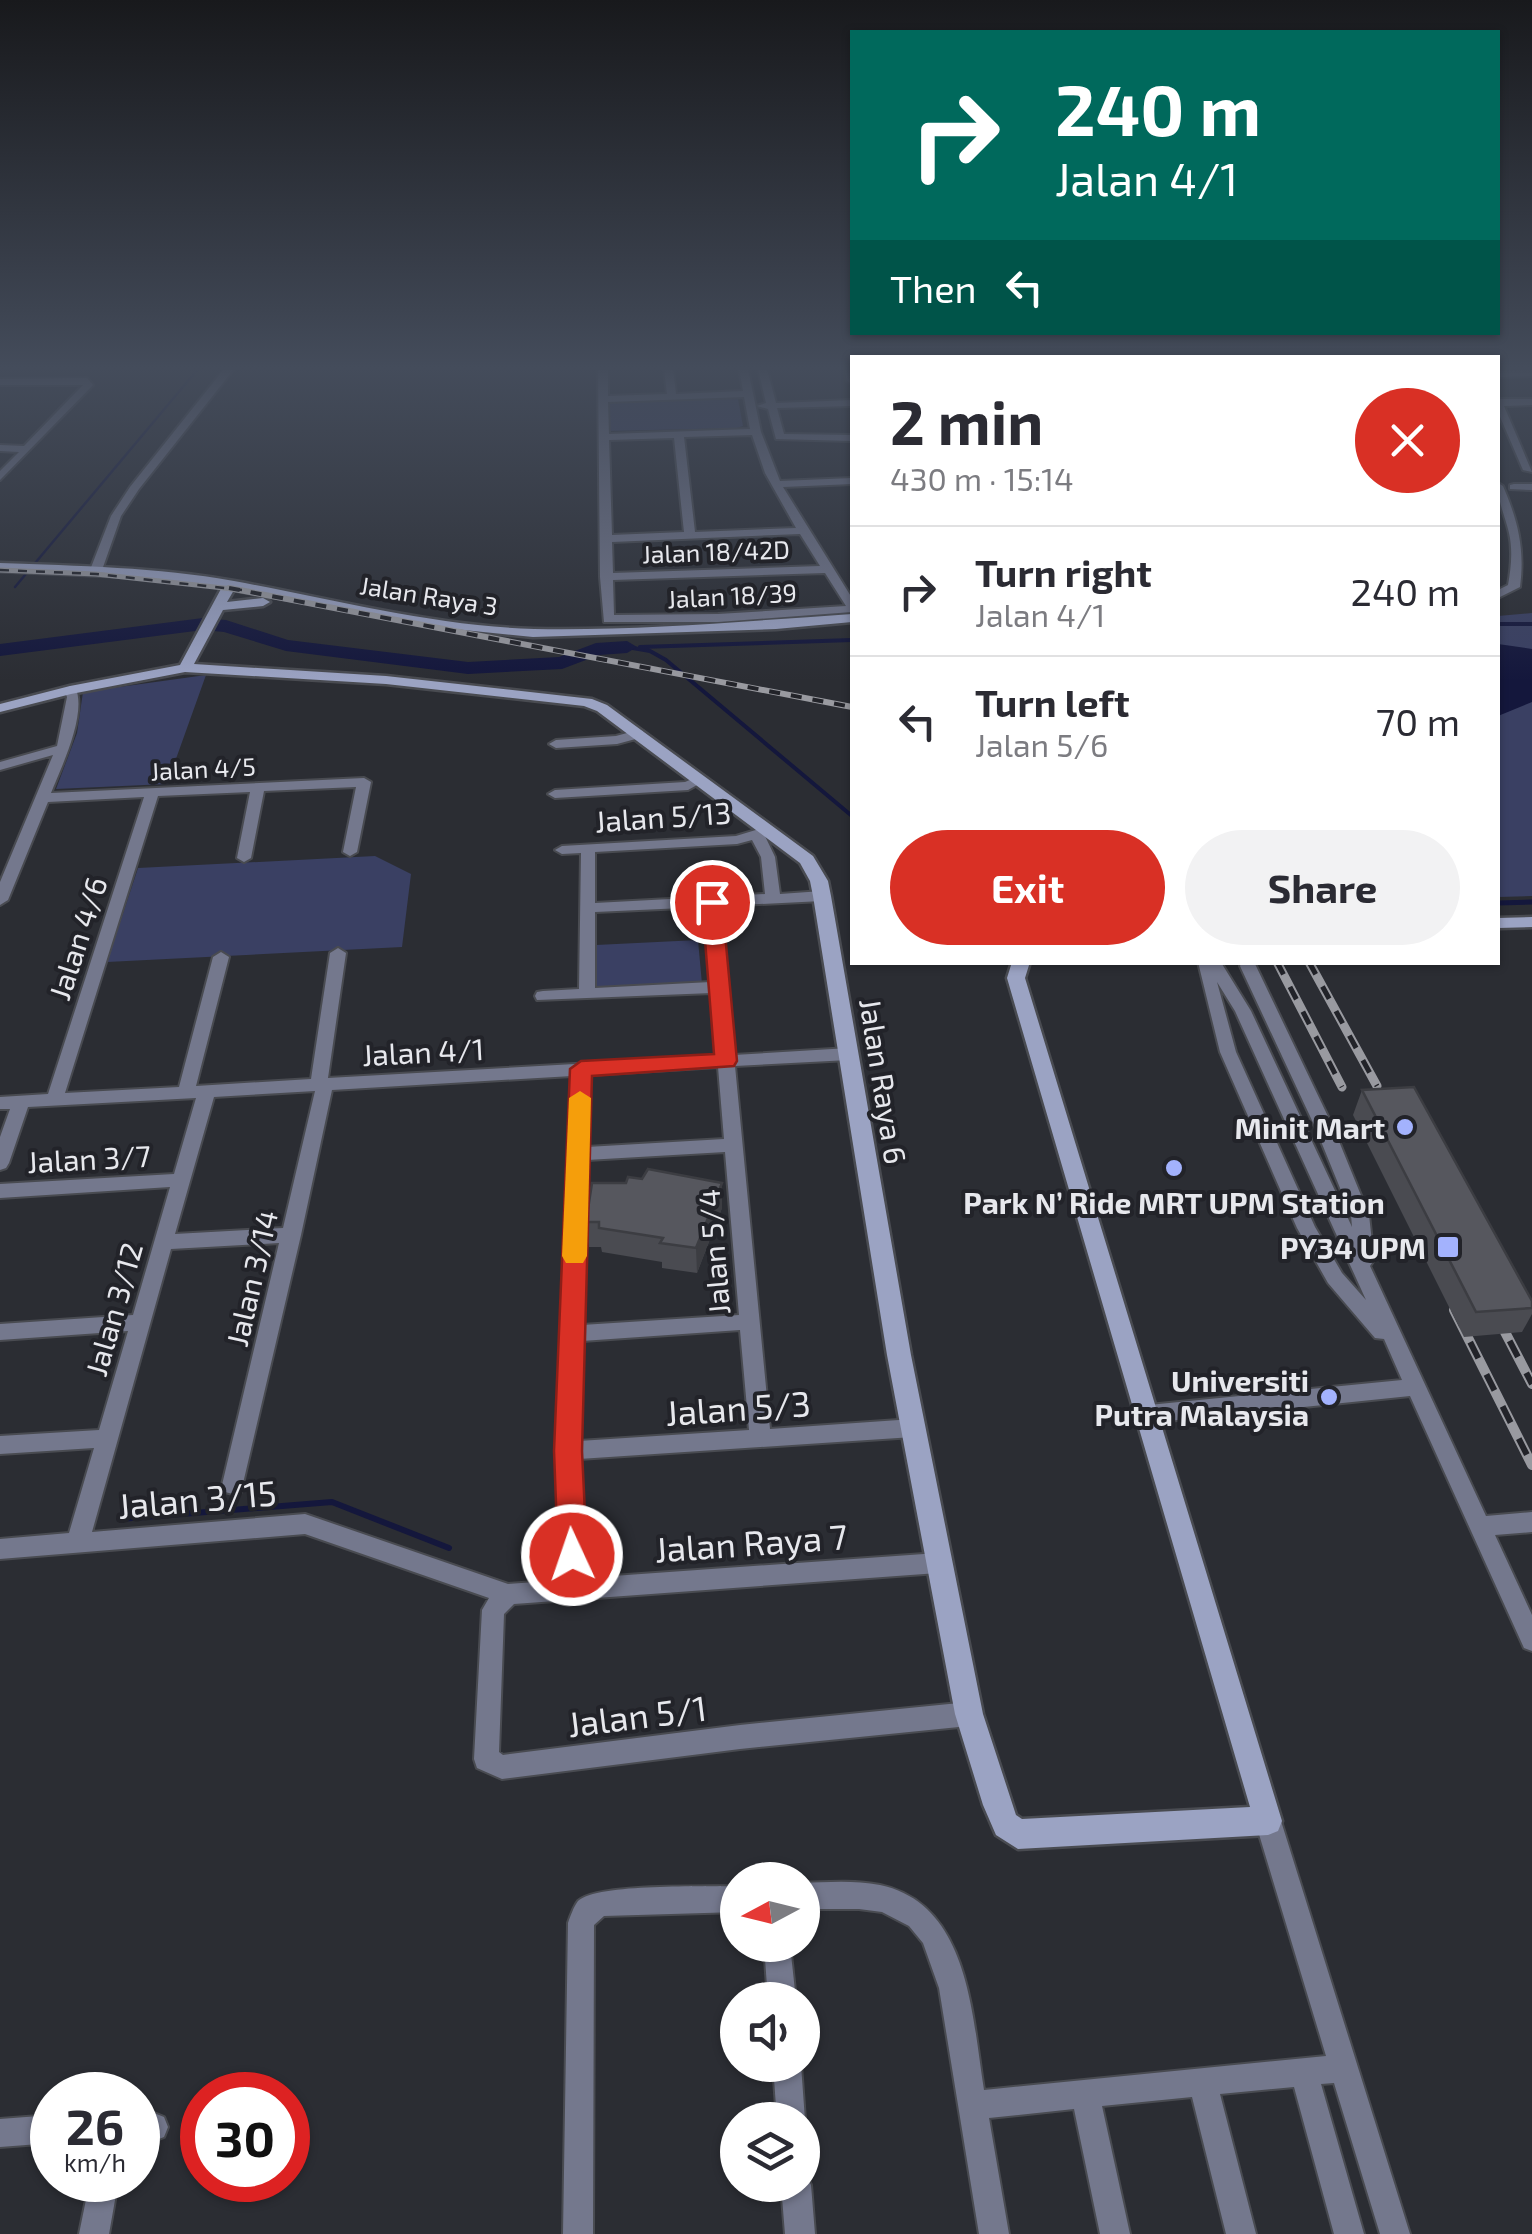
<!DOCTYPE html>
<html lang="en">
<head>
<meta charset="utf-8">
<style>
	body { margin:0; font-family:"Exo 2",sans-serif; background:#f2f2f3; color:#2b2b33; height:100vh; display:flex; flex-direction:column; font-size:38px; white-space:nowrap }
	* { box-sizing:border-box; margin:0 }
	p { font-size:32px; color:#7c7c81 }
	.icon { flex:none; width:55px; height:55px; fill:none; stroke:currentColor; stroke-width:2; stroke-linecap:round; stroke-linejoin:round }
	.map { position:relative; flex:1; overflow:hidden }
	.details { position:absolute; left:850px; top:355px; width:650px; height:610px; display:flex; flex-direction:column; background:#fff; border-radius:0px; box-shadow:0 2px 8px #0004 }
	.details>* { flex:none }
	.hud { position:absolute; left:850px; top:30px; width:650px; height:305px; border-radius:0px; box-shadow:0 2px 8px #0004; background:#00695c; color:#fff; overflow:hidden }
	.needle { width:65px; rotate:263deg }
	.controls { position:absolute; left:720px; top:1862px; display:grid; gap:20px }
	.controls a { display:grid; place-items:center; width:100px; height:100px; border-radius:50%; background:#fff; box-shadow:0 2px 8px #0004; font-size:50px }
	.speed { position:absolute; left:30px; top:2072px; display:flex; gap:20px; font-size:50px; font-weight:700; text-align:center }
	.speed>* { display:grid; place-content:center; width:130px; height:130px; border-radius:50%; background:#fff; box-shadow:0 2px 8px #0004; line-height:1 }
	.speed small { font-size:25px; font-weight:400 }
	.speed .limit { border:15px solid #d22; background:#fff; color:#111 }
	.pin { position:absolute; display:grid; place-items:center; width:85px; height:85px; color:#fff; margin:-42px; border:5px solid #fff; border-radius:50%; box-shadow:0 2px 10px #0007 }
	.me { position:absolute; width:110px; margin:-55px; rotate:357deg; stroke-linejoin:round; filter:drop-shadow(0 0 8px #0008) }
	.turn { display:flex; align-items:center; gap:35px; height:210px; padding:0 40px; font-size:45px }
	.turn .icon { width:130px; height:130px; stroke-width:2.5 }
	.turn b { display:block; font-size:70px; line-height:85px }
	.then { display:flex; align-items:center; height:95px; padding:0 40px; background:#0003; gap:20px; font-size:38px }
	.round { display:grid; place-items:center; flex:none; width:105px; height:105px; border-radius:52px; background:#f2f2f3 }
	.head { display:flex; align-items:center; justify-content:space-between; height:170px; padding:0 40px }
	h1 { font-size:60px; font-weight:700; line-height:75px }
	.cta { display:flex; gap:20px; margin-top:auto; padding:20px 40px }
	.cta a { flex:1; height:115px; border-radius:60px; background:#d93025; color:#fff; font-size:40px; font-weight:700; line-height:115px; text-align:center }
	.cta a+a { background:#f2f2f3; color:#2b2b33 }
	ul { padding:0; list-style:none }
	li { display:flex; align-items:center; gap:30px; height:130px; padding:0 40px; border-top:2px solid #e1e1e2 }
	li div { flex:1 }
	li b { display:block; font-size:38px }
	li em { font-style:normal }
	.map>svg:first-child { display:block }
	.green { fill:#3a4063 }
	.water { fill:#14173c }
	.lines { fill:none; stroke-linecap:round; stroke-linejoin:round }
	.stream-far3 { stroke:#14173c; stroke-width:2.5 }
	.stream-far2 { stroke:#14173c; stroke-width:4 }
	.stream-far1 { stroke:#14173c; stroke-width:5 }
	.stream { stroke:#14173c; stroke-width:6 }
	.river { fill:#14173c; fill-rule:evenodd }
	.street-casing { stroke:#494b51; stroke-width:4 }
	.secondary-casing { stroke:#494b51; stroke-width:5 }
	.street { fill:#74788d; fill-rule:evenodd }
	.secondary { fill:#9ba3c3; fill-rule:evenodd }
	.rail-far3-casing { stroke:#999aa0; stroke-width:5 }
	.rail-far2-casing { stroke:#999aa0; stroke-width:6 }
	.rail-far1-casing { stroke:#999aa0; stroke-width:9 }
	.rail-casing { stroke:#999aa0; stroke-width:10 }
	.rail-far3 { stroke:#222329; stroke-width:2.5; stroke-dasharray:9; stroke-linecap:butt }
	.rail-far2 { stroke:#222329; stroke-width:4; stroke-dasharray:11; stroke-linecap:butt }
	.rail-far1 { stroke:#222329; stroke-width:5; stroke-dasharray:14; stroke-linecap:butt }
	.rail { stroke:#222329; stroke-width:6; stroke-dasharray:18; stroke-linecap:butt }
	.wall { fill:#4a4b51 }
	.shaded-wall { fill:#3c3d42 }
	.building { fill:#56575e; stroke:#3c3d42; stroke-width:2.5 }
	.route { fill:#d93025; stroke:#8d1f18; stroke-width:2.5 }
	.slow { fill:#f59e0b }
	.poi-dot { fill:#a3b2fd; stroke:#222329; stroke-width:4 }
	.labels { text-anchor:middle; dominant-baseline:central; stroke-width:8; stroke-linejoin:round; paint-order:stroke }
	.far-street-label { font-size:25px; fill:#e7e8ed; stroke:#222329 }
	.street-label { font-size:30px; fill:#e7e8ed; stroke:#222329 }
	.poi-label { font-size:30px; font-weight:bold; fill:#e7e8ed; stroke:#222329; text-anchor:end }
	.near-street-label { font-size:35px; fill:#e7e8ed; stroke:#222329 }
</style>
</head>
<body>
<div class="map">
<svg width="1532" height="2234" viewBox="0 0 1532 2234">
	<rect width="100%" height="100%" fill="#2b2d33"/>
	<path class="green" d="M 731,396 L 738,399 L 743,426 L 737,428 L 607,431 L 606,403 L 612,400 Z
		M 1532,613 L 1532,896 L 1498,897 L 1498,616 Z
		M 206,675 L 167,784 L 56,789 L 77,733 L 83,692 Z
		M 375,856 L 411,874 L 402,947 L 107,962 L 138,868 Z
		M 698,940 L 702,984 L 597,990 L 596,945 Z"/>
	<path class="water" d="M 1498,644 L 1532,649 L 1532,702 L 1498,716 Z"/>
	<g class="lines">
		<path class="stream-far3" d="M 15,587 L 198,369"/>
		<path class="stream-far2" d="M 1498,624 L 1532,624
			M 627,647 L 650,651 L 666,660 L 852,816
			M 640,647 L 852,640"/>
		<path class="stream-far1" d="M 1498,903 L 1532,902"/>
		<path class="stream" d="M 120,1519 L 332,1502 L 449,1548"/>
		<path class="river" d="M 203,618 L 226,620 L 288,640 L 468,662 L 559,657 L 596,643 L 627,641 L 637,647 L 627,653 L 599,655 L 562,669 L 468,674 L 286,651 L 224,632 L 203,630 L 0,656 L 0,644 Z"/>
		<defs>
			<path id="street" d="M 224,369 L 234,369 L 139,489 L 121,516 L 102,570 L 92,572 L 90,570 L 111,516 L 130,487 Z
				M 598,369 L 608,369 L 608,396 L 667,394 L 664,369 L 673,369 L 676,394 L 743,391 L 739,369 L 748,369 L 761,432 L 780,481 L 852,478 L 852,484 L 783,487 L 852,598 L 852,612 L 718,622 L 604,622 L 600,577 ZM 744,397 L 750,429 L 609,434 L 608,402 ZM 752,435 L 765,473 L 796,528 L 695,532 L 684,437 ZM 674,438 L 684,532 L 612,535 L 609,440 ZM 800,534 L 820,566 L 613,573 L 612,542 ZM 825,573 L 846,606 L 718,614 L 614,615 L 613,580 Z
				M 758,369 L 767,369 L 776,403 L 852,400 L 852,406 L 777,408 L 784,434 L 852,435 L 852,441 L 776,439 L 768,409 L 757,406 L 766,403 Z
				M 844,369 L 852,369 L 852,384 L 847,381 Z
				M 1532,370 L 1532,376 L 1498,377 L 1498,371 Z
				M 0,379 L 87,378 L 93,385 L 0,480 L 0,471 L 19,452 L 0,451 L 0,445 L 24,446 L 83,385 L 0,385 Z
				M 1498,399 L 1532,399 L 1532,405 L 1504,406 L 1532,472 L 1523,470 L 1498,412 Z
				M 1498,483 L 1503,486 C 1518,521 1525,549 1520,587 L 1498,598 L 1498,590 L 1508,585 C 1511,568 1513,551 1509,533 C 1505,515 1497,501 1498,483 Z
				M 1514,484 L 1532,484 L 1532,490 L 1510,489 L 1510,485 Z
				M 70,686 L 75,687 C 88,712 61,768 51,793 L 364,778 L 371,782 L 357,852 L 350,856 L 343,852 L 356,787 L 264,791 L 251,858 L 244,862 L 237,858 L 250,792 L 158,796 L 65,1093 L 179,1087 L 213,957 L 221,952 L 229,957 L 196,1086 L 311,1079 L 330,953 L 338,948 L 346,953 L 328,1078 L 717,1056 L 712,993 L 537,1000 L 535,996 L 537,992 L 543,991 L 579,989 L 581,853 L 562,854 L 555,850 L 562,846 L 736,836 L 766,827 L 771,828 L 771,834 L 765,836 L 775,857 L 780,894 L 822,891 L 830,896 L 822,901 L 720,906 L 734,1055 L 849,1048 L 857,1054 L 849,1060 L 735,1066 L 770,1429 L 913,1419 L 920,1422 L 923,1428 L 920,1434 L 913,1437 L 579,1459 L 585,1578 L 938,1553 L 946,1556 L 949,1563 L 946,1570 L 938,1573 L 514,1604 L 504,1614 L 499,1752 L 503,1755 L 740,1725 L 969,1702 L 978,1706 L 981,1714 L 978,1722 L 969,1726 L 740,1749 L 502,1779 L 477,1768 L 474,1759 L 482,1610 L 489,1598 L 305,1534 L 0,1559 L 0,1539 L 69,1533 L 94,1448 L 0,1454 L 0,1436 L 99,1430 L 128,1331 L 0,1340 L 0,1324 L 133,1315 L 170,1187 L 0,1198 L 0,1184 L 174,1174 L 196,1098 L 28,1107 L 9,1163 L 6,1168 L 0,1170 L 0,1137 L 10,1109 L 0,1109 L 0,1097 L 48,1094 L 144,797 L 48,802 L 8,900 L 0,905 L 0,882 L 53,755 L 0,770 L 0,762 L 57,746 L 67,697 L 64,690 ZM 752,840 L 761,857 L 765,894 L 595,903 L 595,852 L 737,844 ZM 705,907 L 711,982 L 595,988 L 595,912 ZM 718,1067 L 724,1139 L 587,1147 L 589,1075 ZM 572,1076 L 557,1451 L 562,1580 L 508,1584 L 305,1514 L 92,1532 L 171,1249 L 279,1243 L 222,1485 L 225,1492 L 233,1494 L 241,1492 L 301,1235 L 332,1090 ZM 315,1091 L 283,1228 L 175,1234 L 214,1097 ZM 725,1152 L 739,1315 L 582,1325 L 587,1160 ZM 740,1330 L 749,1430 L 579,1441 L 582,1341 Z
				M 638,730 L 643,731 L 643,737 L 617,744 L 556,748 L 549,744 L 556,740 L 616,736 Z
				M 699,776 L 706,780 L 688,790 L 555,798 L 548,794 L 555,790 L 685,782 Z
				M 1198,962 L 1222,964 L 1251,1011 L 1352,1227 L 1351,1215 L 1316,1129 L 1240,966 L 1242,962 L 1254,962 L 1256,966 L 1334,1129 L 1369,1215 L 1374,1260 L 1370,1266 L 1486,1516 L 1532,1512 L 1532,1532 L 1495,1535 L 1532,1615 L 1532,1651 L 1524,1648 L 1410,1396 L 1149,1423 L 1142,1420 L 1139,1414 L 1142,1408 L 1149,1405 L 1402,1380 L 1384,1339 L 1375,1338 L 1328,1283 L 1297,1228 L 1220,1052 ZM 1217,982 L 1235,1011 L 1366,1300 L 1342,1273 L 1315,1227 L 1236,1052 Z
				M 1268,1808 L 1277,1812 L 1281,1821 L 1410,2234 L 1380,2234 L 1334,2083 L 1321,2084 L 1364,2234 L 1334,2234 L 1294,2087 L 1220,2094 L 1256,2234 L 1226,2234 L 1192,2097 L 1102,2106 L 1130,2234 L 1100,2234 L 1074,2109 L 989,2118 L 1009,2234 L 979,2234 L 939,1988 L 923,1943 L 909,1926 L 882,1912 L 859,1909 L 802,1909 L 802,1883 C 828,1882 854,1880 880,1885 C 970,1904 972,2017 984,2090 L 1326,2056 L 1255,1821 L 1259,1812 Z
				M 738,1886 L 738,1912 L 604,1916 L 594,1925 L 593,2234 L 563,2234 L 568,1923 C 570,1917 574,1906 578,1901 C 597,1883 707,1887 738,1886 Z
				M 764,1945 L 790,1945 L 796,2000 L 768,2000 Z
				M 773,2065 L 801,2065 L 805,2120 L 802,2127 L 802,2120 L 777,2120 Z
				M 138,2113 L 154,2113 L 164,2117 L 168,2127 L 164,2137 L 154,2141 L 138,2141 Z
				M 52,2115 L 52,2143 L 0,2147 L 0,2119 Z
				M 802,2173 L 806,2175 L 811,2185 L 815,2234 L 785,2234 L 781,2185 L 802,2185 Z
				M 90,2180 L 116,2180 L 118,2183 L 109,2234 L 79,2234 Z"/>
			<path id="secondary" d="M 0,563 C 78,566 157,567 234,581 C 332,599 434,626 534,629 C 639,631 748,621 852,614 L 852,622 L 776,629 L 533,637 L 454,629 L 234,590 L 227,602 L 263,598 L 270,602 L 263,606 L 223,610 L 194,664 L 386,676 L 592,699 L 607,705 L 813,856 L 828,881 L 831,896 L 911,1355 L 983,1714 L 1016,1815 L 1022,1819 L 1250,1807 L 1007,978 L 1012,962 L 1030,962 L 1025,978 L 1282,1821 L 1278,1831 L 1268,1835 L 1018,1849 L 996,1835 L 983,1805 L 955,1714 L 887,1355 L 813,896 L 810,881 L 800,863 L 597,711 L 584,706 L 386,684 L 185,672 L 71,694 L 0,712 L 0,704 L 70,686 L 180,665 L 222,587 L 137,577 L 0,571 Z
				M 1532,917 L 1532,927 L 1498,928 L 1498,918 Z"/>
		</defs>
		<use href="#street" class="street-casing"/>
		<use href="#secondary" class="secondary-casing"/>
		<use href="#street" class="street"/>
		<use href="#secondary" class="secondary"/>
		<defs>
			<path id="rail-far3" d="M 0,570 L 96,574 L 242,590"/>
			<path id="rail-far2" d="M 229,588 L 852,707"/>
			<path id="rail-far1" d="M 1277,962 L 1342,1087
				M 1309,962 L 1377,1086"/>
			<path id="rail" d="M 1493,1309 L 1532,1384
				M 1454,1310 L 1532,1465"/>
		</defs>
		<use href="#rail-far3" class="rail-far3-casing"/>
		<use href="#rail-far2" class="rail-far2-casing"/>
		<use href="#rail-far1" class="rail-far1-casing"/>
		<use href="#rail" class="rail-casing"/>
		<use href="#rail-far3" class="rail-far3"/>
		<use href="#rail-far2" class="rail-far2"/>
		<use href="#rail-far1" class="rail-far1"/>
		<use href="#rail" class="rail"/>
	</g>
	<path class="wall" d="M 1362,1090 L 1532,1301 L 1532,1314 L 1522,1332 L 1464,1337 L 1353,1115 Z
		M 626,1183 L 722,1183 L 722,1208 L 697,1273 L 662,1268 L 662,1262 L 602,1252 L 601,1247 L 589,1247 L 586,1222 Z"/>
	<path class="shaded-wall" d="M 722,1183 L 722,1208 L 697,1273 L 696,1248 Z"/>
	<path class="building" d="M 1414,1087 L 1532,1301 L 1532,1308 L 1476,1312 L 1362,1090 Z
		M 648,1169 L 722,1183 L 696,1248 L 660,1243 L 663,1238 L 599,1228 L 599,1222 L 586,1222 L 592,1183 L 626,1183 L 628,1177 L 642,1179 Z"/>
	<linearGradient id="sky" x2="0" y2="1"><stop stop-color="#18191c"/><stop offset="0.54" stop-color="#444c5b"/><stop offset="1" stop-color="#444c5b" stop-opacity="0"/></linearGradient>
	<rect width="1532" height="681" fill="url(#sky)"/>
	<path class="route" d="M 712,896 L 722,902 L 737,1061 L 734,1066 L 592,1076 L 582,1451 L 587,1555 L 583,1564 L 572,1568 L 562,1564 L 558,1555 L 554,1451 L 570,1069 L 581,1061 L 714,1054 L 702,902 Z"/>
	<path class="slow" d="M 580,1091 L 591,1098 L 587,1256 L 583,1263 L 566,1263 L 562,1256 L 569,1098 Z"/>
	<g class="poi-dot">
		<circle cx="1405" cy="1127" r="10"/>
		<circle cx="1174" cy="1168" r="10"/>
		<rect x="1436" y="1235" width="24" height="24" rx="5"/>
		<circle cx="1329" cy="1397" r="10"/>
	</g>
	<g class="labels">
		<g class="far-street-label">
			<text transform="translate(716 551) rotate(-2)">Jalan 18/42D</text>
			<text transform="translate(429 595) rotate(9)">Jalan Raya 3</text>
			<text transform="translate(732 595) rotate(-3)">Jalan 18/39</text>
			<text transform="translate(203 768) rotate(-3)">Jalan 4/5</text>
		</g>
		<g class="street-label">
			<text transform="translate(663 816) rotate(-4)">Jalan 5/13</text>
			<text transform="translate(77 938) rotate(-72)">Jalan 4/6</text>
			<text transform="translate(423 1051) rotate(-3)">Jalan 4/1</text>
			<text transform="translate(884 1081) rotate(81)">Jalan Raya 6</text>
			<text transform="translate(89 1158) rotate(-3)">Jalan 3/7</text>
			<text transform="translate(713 1252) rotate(-95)">Jalan 5/4</text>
			<text transform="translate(251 1278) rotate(-77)">Jalan 3/14</text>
			<text transform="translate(113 1309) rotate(-74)">Jalan 3/12</text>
		</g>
		<g class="poi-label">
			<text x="1385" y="1127">Minit Mart</text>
			<text x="1174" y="1202" text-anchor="middle">Park N’ Ride MRT UPM Station</text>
			<text x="1426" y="1247">PY34 UPM</text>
			<text x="1309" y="1380">Universiti<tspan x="1309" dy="34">Putra Malaysia</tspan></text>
		</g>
		<g class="near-street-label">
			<text transform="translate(738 1407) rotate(-4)">Jalan 5/3</text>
			<text transform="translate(197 1498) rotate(-5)">Jalan 3/15</text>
			<text transform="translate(751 1542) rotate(-4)">Jalan Raya 7</text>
			<text transform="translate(637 1715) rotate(-7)">Jalan 5/1</text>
		</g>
	</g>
</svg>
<div class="controls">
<a><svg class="needle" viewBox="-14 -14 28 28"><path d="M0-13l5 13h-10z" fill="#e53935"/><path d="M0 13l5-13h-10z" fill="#7c7c81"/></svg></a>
<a><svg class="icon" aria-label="sound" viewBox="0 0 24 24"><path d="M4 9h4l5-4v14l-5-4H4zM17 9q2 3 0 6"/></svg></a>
<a><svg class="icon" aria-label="layers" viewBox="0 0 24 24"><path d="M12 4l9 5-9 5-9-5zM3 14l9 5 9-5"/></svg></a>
</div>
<div class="speed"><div>26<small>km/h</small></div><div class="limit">30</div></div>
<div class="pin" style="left:712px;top:902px;background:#d93025"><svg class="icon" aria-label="arrive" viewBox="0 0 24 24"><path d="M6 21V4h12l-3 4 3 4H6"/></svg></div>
<svg class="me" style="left:572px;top:1555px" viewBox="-20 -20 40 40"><circle r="17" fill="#d93025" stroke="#fff" stroke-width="3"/><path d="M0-11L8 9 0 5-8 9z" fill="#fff"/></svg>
<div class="hud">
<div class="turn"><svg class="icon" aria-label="right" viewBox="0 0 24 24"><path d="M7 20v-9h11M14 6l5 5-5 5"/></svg><div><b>240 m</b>Jalan 4/1</div></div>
<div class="then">Then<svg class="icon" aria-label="left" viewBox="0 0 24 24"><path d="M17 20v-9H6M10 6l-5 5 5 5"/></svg></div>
</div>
<section class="details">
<div class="head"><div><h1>2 min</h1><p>430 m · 15:14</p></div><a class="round" style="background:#d93025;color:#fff"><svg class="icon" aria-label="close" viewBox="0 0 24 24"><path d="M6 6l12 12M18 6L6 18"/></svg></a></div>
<ul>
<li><svg class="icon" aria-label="right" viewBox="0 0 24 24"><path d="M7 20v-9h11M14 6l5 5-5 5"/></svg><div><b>Turn right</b><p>Jalan 4/1</p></div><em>240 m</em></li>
<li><svg class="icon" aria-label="left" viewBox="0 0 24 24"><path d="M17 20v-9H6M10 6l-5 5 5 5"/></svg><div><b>Turn left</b><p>Jalan 5/6</p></div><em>70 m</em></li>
</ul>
<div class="cta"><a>Exit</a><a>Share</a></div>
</section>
</div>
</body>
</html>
